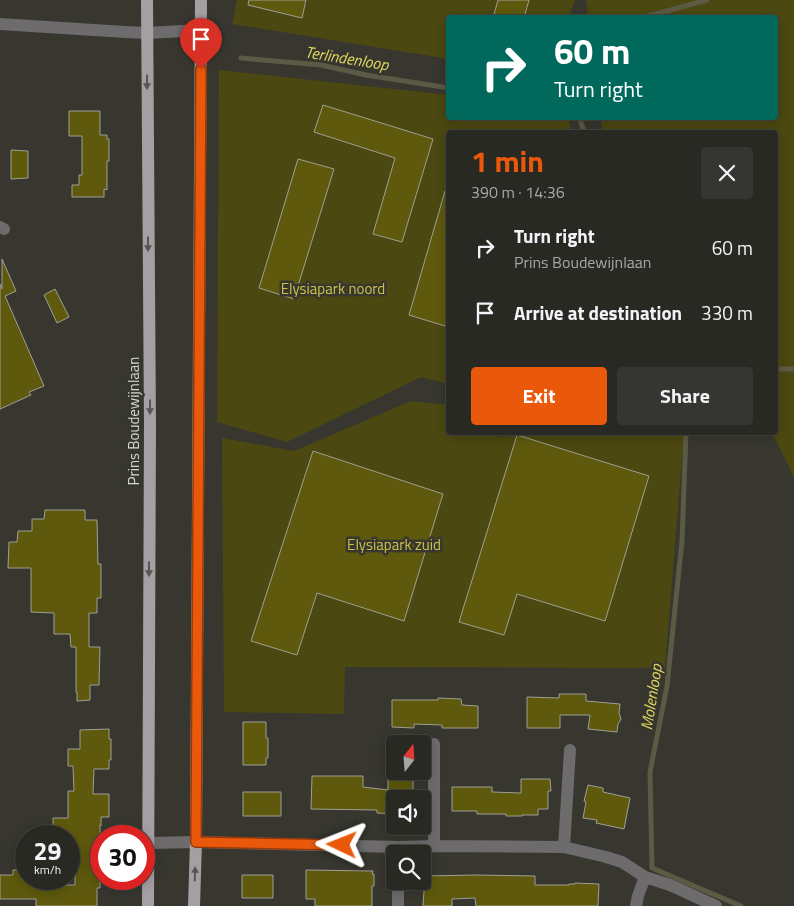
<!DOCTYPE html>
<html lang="en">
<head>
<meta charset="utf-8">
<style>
	body { margin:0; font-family:"Titillium Web",sans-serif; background:#353531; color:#f1f3f6; height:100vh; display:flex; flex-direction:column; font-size:19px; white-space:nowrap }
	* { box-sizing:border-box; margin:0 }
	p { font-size:16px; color:#a5a6a6 }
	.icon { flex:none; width:28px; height:28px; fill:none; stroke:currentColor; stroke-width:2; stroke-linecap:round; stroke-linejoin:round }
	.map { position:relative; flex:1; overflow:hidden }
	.side { position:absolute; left:446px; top:130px; width:332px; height:305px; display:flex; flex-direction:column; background:#292924; border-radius:5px; box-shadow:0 2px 12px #0003,0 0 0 1px #454541 }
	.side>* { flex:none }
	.top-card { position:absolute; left:446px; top:15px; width:332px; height:105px; border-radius:5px; box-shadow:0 2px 12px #0003,0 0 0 1px #454541; background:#00695c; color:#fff; overflow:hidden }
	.needle { width:32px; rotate:17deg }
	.tools { position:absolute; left:386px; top:735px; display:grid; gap:10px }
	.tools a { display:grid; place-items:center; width:45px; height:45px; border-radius:5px; background:#292924; box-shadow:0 2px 12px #0003,0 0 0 1px #454541; font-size:25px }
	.speed { position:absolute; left:15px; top:825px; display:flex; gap:10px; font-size:25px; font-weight:700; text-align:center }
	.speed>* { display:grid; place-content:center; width:65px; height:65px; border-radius:50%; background:#292924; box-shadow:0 2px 12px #0003,0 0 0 1px #454541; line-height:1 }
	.speed small { font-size:12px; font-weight:400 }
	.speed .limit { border:8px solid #d22; background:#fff; color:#111 }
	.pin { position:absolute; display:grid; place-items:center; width:42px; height:42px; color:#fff; margin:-51px -21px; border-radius:50% 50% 50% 0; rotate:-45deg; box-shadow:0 0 5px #0007 }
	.pin .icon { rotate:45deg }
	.me { position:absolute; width:55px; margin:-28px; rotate:272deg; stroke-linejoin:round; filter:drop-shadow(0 0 4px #0008) }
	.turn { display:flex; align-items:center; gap:18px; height:105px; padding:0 25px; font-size:22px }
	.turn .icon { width:65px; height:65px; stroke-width:2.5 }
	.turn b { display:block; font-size:35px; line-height:42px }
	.round { display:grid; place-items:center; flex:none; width:52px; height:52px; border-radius:5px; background:#353531 }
	.overview { display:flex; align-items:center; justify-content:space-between; height:85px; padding:0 25px }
	h1 { font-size:30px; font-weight:700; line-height:38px; color:#ea580c }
	.cta { display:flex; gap:10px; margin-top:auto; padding:10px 25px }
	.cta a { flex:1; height:58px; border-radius:5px; background:#ea580c; color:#fff; font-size:20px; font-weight:700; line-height:58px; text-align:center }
	.cta a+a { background:#353531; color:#f1f3f6 }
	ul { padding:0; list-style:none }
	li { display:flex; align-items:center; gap:15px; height:65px; padding:0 25px }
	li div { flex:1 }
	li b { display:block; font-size:19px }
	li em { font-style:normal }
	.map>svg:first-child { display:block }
	.green { fill:#4c4811 }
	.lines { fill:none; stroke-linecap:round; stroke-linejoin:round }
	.stream { stroke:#5c5a45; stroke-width:5 }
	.building { fill:#5e590d; stroke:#9f9f97 }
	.minor { stroke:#6e6b6d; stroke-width:12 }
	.major { stroke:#a59fa3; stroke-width:12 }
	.oneway { fill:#585652 }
	.route-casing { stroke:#983908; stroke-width:12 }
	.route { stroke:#ea580c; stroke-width:9 }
	.labels { text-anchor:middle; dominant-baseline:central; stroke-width:5; stroke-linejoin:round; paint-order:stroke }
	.park-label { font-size:15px; fill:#ccc346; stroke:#373730 }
	.street-label { font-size:15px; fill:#d6d6d2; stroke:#373730 }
	.water-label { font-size:16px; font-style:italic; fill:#e1d95e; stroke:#373730 }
</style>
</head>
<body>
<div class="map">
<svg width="794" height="906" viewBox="0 0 794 906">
	<rect width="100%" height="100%" fill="#373730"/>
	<path class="green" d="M 237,0 L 575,0 L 569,17 L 449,18 L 449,59 L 232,24 Z
		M 586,0 L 794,0 L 794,477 L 772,433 L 776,432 L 776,132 L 603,132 L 601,118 L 776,118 L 776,18 L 588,17 Z
		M 219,70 L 449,95 L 449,118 L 569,118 L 571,132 L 449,132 L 449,384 L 421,377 L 287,442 L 217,422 Z
		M 411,401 L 449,405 L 449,432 L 493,433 L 500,437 L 554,432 L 684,433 L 665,668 L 345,667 L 344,714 L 224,712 L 222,438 L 294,451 Z"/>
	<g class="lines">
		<path class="stream" d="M 641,18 L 707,0
			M 241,58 L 321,65 L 366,75 L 449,88
			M 580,119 L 584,132
			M 776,369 L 794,369
			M 686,432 L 682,541 L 667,686 L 650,772 L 652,868 L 741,906"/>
	</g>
	<path class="building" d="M 249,0 L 306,0 L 302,18 L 248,5 Z
		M 498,0 L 529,0 L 524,18 L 493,18 Z
		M 323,105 L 433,139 L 402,242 L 373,234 L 395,158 L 314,132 Z
		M 69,111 L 100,111 L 100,135 L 107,135 L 107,139 L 109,139 L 109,161 L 107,161 L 107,190 L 104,189 L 104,197 L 72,197 L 72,185 L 79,185 L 79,175 L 82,175 L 82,136 L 69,136 Z
		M 11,150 L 28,151 L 28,178 L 11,179 Z
		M 298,159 L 334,169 L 294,299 L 259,288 Z
		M 445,191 L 449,192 L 449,315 L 445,326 L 409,315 Z
		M 2,259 L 16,291 L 5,296 L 44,386 L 29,392 L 31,395 L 0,409 L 0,284 L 2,289 Z
		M 55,289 L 69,317 L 57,323 L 44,295 Z
		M 517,435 L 649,476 L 605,621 L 517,594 L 504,635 L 459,622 Z
		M 313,451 L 443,494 L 404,621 L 317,593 L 297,655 L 251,641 Z
		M 45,510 L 85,510 L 85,520 L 97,520 L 98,564 L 101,564 L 101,598 L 97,598 L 97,613 L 89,613 L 89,647 L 100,647 L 99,685 L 90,685 L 90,700 L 77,701 L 77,692 L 76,692 L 76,647 L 71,647 L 70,634 L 54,634 L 54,613 L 31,612 L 31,568 L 8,568 L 9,542 L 17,542 L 18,531 L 32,531 L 32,519 L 44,519 Z
		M 559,694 L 586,694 L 586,701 L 620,704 L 619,713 L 621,719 L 618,724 L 617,732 L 588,729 L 590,715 L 560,715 L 560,728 L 527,728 L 527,697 L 559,698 Z
		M 438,698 L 461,699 L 462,705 L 478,706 L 478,728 L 442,728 L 442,725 L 414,724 L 414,728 L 392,727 L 392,700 L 438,700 Z
		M 243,722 L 266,722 L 266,738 L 268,738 L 268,758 L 266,758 L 266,765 L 243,765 Z
		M 109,729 L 109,739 L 111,739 L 111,760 L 109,760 L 109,769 L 94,769 L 93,794 L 109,794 L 109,817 L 101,817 L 101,826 L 100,825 L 100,888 L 97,888 L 97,906 L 36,906 L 36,899 L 0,899 L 0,875 L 13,875 L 13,870 L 26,870 L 26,879 L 48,879 L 48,885 L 75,885 L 75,845 L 69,845 L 69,836 L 53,836 L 53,818 L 68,818 L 68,791 L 74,791 L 73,766 L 68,766 L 68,749 L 80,749 L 80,730 Z
		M 312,776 L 363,776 L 363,787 L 388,790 L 388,777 L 413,777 L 413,799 L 395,799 L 395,814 L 377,813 L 377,810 L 311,809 Z
		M 521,779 L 550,779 L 551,791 L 548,791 L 548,809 L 538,809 L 538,815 L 522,815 L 522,816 L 506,816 L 506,814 L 477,814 L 477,811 L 452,811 L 452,787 L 492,787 L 492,792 L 521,793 Z
		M 588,785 L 603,788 L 603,792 L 630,798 L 624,829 L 596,823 L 597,820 L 583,818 L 586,802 L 584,801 Z
		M 243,792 L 281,792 L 281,816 L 243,816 Z
		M 306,870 L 373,871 L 372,874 L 374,874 L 374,886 L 372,886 L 372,906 L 315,906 L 315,899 L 306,899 Z
		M 242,875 L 273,875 L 273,898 L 242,898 Z
		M 476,875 L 535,876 L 535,885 L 569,885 L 569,884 L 575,884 L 575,883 L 599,884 L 598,906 L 476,906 L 475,898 L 452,899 L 452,906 L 423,906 L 425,876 Z"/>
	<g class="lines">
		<path class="minor" d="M 0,24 L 125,32 L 147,33 L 201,30
			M 0,227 L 4,229
			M 434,744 L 434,846
			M 149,843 L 196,842 L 399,847 L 434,846 L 564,847 L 606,857 L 622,862 L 645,877 L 670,885 L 716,906
			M 564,847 L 570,750
			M 398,906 L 398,881
			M 636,906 L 638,896 L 645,877"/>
		<path class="major" d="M 147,0 L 150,426 L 148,906
			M 194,906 L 196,842 L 201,0"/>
	</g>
	<defs><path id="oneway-solid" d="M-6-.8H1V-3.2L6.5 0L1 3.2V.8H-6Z" transform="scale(1.25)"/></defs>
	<g class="oneway">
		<use href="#oneway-solid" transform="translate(147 82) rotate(90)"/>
		<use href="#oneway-solid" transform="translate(148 244) rotate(90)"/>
		<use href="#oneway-solid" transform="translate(150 407) rotate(90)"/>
		<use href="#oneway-solid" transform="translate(149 569) rotate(90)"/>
		<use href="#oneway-solid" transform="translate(195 874) rotate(-88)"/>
	</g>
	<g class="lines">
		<defs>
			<path id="route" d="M 201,69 L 196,842 L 342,845"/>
		</defs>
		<use href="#route" class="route-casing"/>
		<use href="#route" class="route"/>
	</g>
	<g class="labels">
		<g class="park-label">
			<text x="333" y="288">Elysiapark noord</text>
			<text x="394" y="544">Elysiapark zuid</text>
		</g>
		<g class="street-label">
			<text transform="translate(133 421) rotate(-90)">Prins Boudewijnlaan</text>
		</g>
		<g class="water-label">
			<text transform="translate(347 58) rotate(9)">Terlindenloop</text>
			<text transform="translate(651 697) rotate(-81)">Molenloop</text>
		</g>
	</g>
</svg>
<div class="tools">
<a><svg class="needle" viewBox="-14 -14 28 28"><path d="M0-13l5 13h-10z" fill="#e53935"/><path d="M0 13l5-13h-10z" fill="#a5a6a6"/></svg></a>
<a><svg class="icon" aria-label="sound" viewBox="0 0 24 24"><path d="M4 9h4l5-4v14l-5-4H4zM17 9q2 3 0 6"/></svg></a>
<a><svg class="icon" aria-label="search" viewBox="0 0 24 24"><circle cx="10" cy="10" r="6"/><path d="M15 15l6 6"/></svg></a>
</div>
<div class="speed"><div>29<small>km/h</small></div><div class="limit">30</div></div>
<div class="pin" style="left:201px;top:69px;background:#d93025"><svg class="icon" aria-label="arrive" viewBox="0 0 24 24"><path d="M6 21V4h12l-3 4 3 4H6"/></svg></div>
<svg class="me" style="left:342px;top:845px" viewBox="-20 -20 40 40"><path d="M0-17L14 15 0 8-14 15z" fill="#ea580c" stroke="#fff" stroke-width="4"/></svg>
<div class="top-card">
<div class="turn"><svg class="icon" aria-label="right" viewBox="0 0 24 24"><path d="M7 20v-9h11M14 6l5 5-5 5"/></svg><div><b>60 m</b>Turn right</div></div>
</div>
<section class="side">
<div class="overview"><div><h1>1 min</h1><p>390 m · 14:36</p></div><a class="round"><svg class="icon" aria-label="close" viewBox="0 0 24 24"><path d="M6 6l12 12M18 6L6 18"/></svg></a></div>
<ul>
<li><svg class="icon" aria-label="right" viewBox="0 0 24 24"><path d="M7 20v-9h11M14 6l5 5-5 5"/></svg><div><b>Turn right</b><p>Prins Boudewijnlaan</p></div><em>60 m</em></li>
<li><svg class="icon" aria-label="arrive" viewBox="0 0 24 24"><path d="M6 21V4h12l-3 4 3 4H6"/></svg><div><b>Arrive at destination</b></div><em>330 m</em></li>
</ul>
<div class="cta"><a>Exit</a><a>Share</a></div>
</section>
</div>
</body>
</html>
